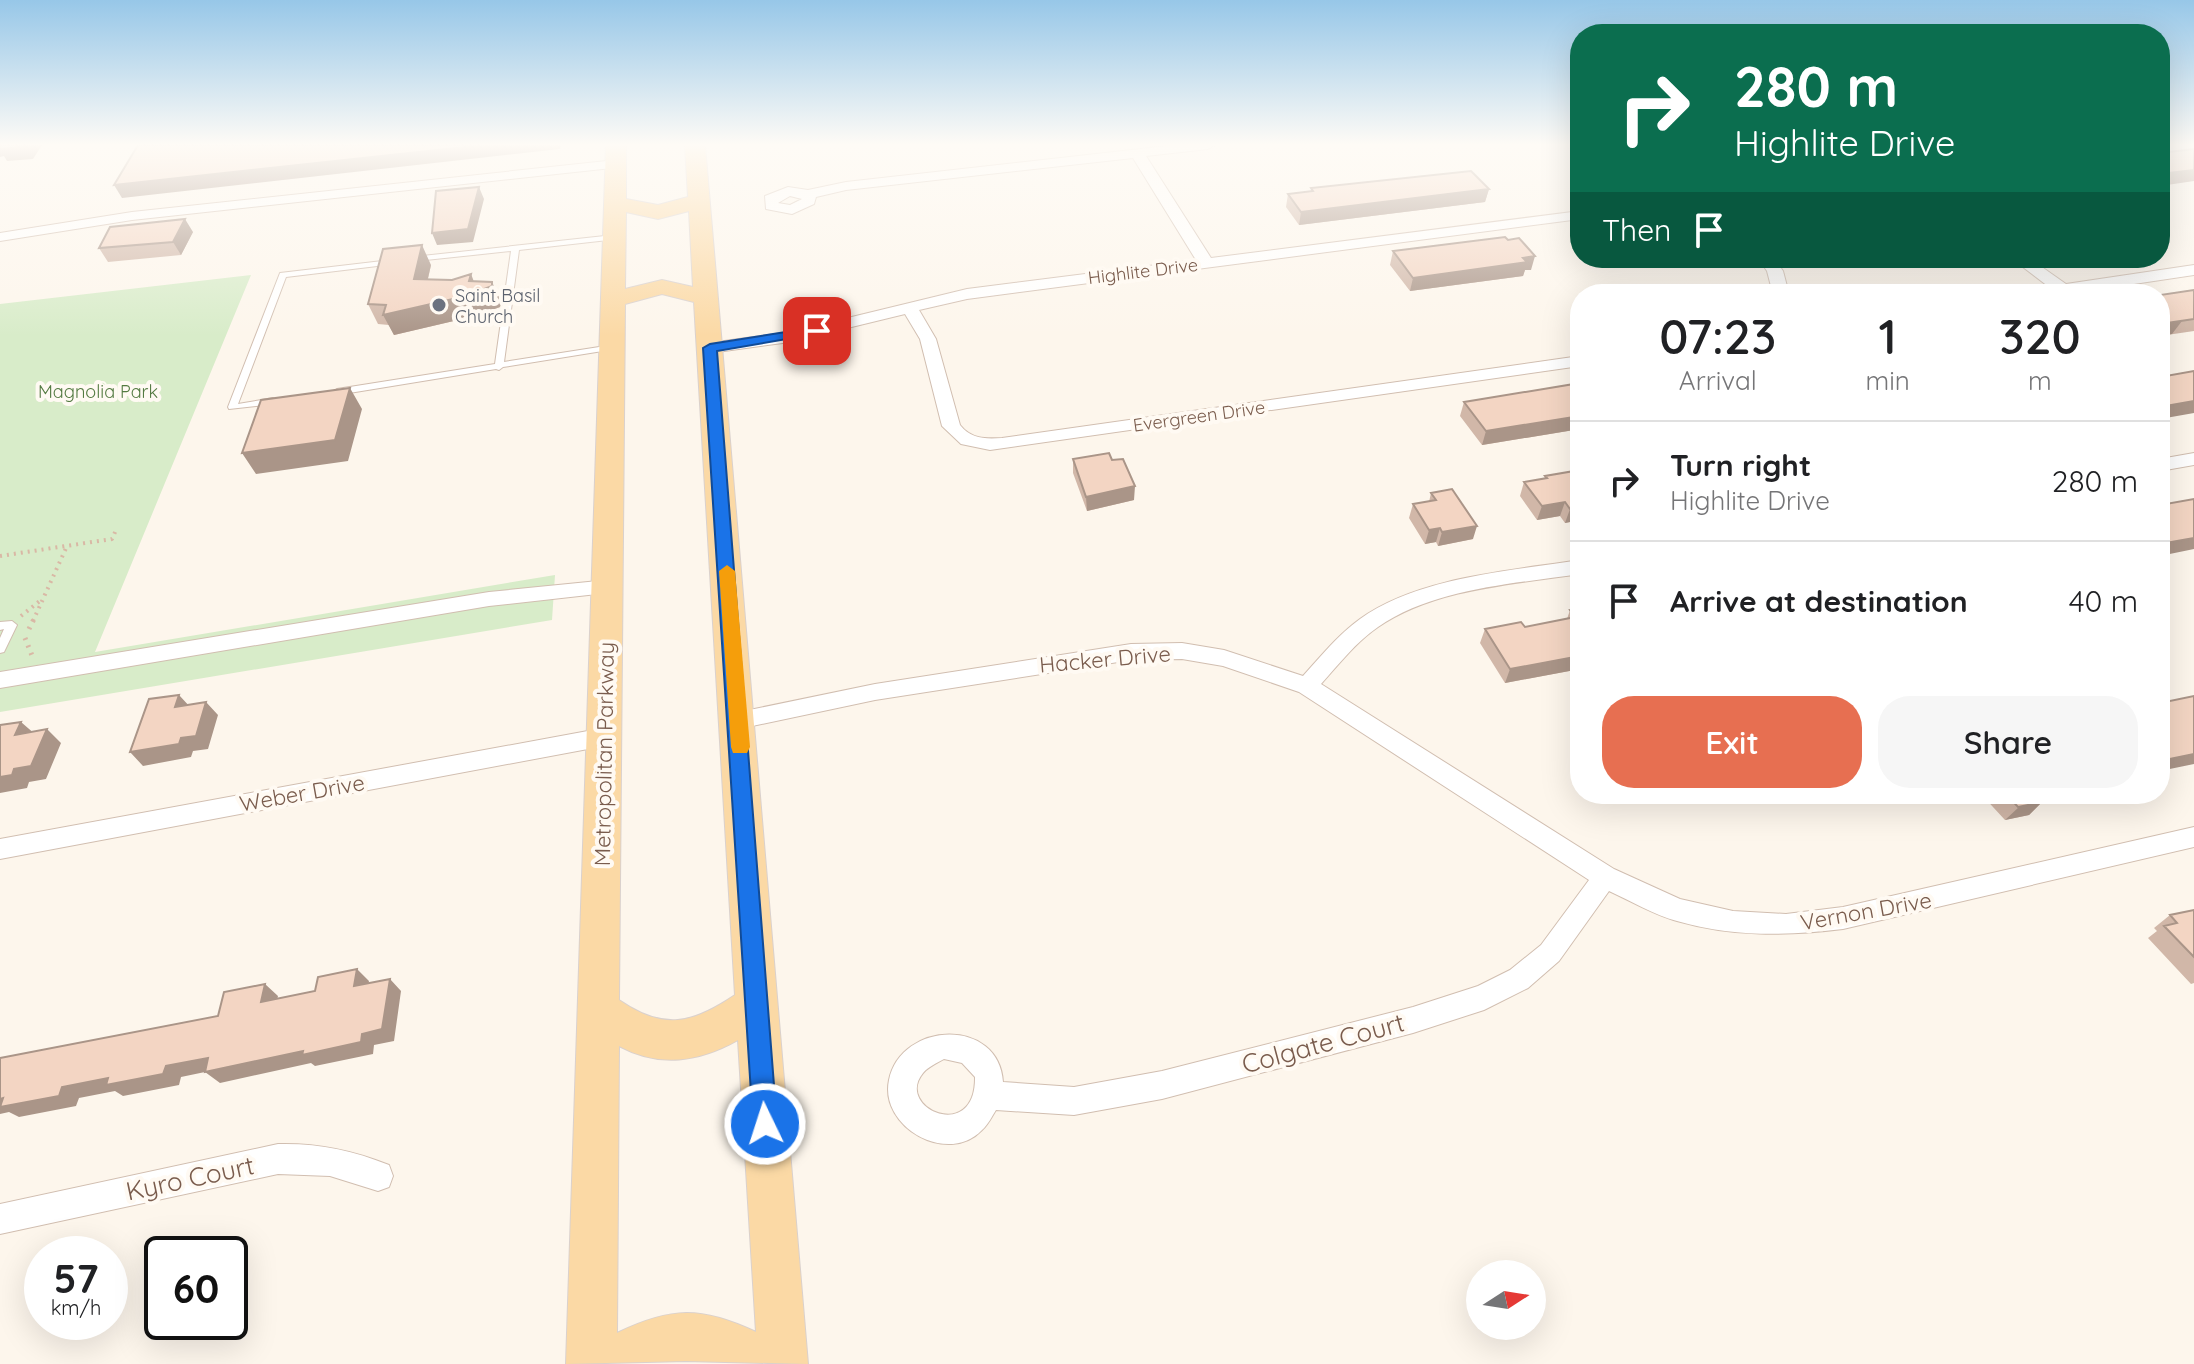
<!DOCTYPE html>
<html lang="en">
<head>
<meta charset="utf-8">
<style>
	body { margin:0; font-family:Quicksand,sans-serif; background:#f6f6f6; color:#202124; height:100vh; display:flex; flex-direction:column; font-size:30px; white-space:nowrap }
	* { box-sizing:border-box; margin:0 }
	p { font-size:26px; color:#757577 }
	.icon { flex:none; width:44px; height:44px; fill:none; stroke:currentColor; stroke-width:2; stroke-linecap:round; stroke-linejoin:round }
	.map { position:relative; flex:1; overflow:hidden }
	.details { position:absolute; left:1570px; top:284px; width:600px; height:520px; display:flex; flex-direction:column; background:#fff; border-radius:32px; box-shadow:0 8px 32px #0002 }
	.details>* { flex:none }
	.guide { position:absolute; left:1570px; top:24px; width:600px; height:244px; border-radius:32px; box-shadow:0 8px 32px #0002; background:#0b6e4f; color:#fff; overflow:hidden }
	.needle { width:52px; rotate:78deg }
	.tools { position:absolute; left:1466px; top:1260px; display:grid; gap:16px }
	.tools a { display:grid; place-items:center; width:80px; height:80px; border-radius:50%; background:#fff; box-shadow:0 8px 32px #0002; font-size:40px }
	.speed { position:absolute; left:24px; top:1236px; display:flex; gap:16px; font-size:40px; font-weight:700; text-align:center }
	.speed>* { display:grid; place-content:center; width:104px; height:104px; border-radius:50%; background:#fff; box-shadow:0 8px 32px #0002; line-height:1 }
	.speed small { font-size:20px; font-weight:400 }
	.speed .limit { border:4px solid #111; border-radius:12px; background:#fff; color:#111 }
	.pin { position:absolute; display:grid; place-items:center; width:68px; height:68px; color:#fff; margin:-34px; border-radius:16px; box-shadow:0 4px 12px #0006 }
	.me { position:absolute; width:88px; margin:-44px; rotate:356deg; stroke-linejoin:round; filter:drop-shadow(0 0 6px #0008) }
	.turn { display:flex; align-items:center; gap:28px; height:168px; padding:0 32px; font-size:36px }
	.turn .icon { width:104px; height:104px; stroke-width:2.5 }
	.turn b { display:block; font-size:56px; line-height:68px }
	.then { display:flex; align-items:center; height:76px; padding:0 32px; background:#0003; gap:16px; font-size:30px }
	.eta { display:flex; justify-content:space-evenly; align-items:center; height:136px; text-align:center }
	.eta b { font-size:48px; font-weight:600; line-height:56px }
	.primary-button { display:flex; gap:16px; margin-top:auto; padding:16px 32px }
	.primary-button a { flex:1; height:92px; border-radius:32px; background:#e76f51; color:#fff; font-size:32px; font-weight:600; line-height:92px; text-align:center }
	.primary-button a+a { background:#f6f6f6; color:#202124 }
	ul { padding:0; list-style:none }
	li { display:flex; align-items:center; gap:24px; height:120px; padding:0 32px; border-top:2px solid #e0e0e0 }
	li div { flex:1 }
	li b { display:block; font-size:30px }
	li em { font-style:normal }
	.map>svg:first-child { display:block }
	.green { fill:#d8ecc9 }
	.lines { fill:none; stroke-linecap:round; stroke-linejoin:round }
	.lane-casing { stroke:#d1beb0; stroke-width:2 }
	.street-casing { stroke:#d1beb0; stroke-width:2 }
	.primary-casing { stroke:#dad1cd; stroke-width:2 }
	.path-far1 { stroke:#d9b8a5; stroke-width:4; stroke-dasharray:2 5; stroke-linecap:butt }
	.path { stroke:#d9b8a5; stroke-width:5; stroke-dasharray:2 6; stroke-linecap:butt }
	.lane { fill:#fff; fill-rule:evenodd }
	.street { fill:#fff; fill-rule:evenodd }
	.primary { fill:#fbd9a5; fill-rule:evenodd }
	.wall { fill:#d1b7a8 }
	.shaded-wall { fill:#aa9588 }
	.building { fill:#f3d5c3; stroke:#aa9588; stroke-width:2 }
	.route { fill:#1a73e8; stroke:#114b97; stroke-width:2 }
	.slow { fill:#f59e0b }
	.worship-dot { fill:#6b7280; stroke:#fffaf3; stroke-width:3 }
	.labels { text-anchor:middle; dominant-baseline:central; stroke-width:8; stroke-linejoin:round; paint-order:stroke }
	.far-street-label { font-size:18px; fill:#7a5c4d; stroke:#fffaf3 }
	.far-worship-label { font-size:18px; fill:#5b616d; stroke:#fffaf3; text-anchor:start }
	.far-park-label { font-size:18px; fill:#537a41; stroke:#fffaf3 }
	.street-label { font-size:22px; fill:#7a5c4d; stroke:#fffaf3 }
	.near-street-label { font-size:26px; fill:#7a5c4d; stroke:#fffaf3 }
</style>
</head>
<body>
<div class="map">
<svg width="2194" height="1364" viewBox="0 0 2194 1364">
	<rect width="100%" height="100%" fill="#fdf6ec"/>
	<path class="green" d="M 251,275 L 95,652 L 555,575 L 552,620 L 0,712 L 0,304 Z"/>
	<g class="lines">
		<defs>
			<path id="lane" d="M 614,235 L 618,237 L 617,239 L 519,250 L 504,362 L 612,345 L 616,347 L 615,349 L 503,367 L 499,370 L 496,369 L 337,395 L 333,392 L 337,389 L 495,364 L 511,251 L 416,261 L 412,259 L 413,257 Z
				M 391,260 L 395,262 L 394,264 L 286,277 L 238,404 L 273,398 L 277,401 L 273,404 L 229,409 L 228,407 L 280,273 Z
				M 12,621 L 17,625 L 4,652 L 0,653 L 0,638 L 4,629 L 0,630 L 0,622 Z"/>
			<path id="street" d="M 1176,145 L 1215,145 L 1208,149 L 1146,156 L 1211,258 L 1580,211 L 1580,219 L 967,299 L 919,310 L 936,339 L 960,425 C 971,439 985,439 1002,438 L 1580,356 L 1580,366 L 990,450 L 961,444 L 942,426 L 920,339 L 905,314 L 790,342 L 710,353 L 702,348 L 710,343 L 790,332 L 967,289 L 1196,260 L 1133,158 L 846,190 L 816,197 L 814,204 L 792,214 L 766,209 L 765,196 L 788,187 L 808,190 L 846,182 ZM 790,196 L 802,199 L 790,205 L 778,203 Z
				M 616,160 L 621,161 L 621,167 L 132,220 L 0,241 L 0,233 L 132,212 Z
				M 1758,258 L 1774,258 L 1783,271 L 1789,294 L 1773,294 L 1767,271 Z
				M 2011,258 L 2029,258 L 2066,284 L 2194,265 L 2194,275 L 2067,294 L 2024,294 L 2026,291 L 2049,287 Z
				M 2194,453 L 2194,465 L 2160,471 L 2160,459 Z
				M 1580,560 L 1580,574 C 1514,584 1435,588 1378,627 C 1356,642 1339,664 1321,684 L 1614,869 L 1680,899 L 1733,911 L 1786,914 L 1843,907 L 2194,827 L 2194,847 L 1843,929 C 1786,936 1733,937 1677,921 C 1654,915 1631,901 1609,891 L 1559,961 L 1528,988 L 1484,1010 L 1413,1033 L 1162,1099 L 1074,1115 L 996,1110 C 992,1116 988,1125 982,1130 C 948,1166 879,1127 889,1080 C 901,1021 999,1017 1003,1082 L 1074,1087 L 1162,1071 L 1413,1007 L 1478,986 L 1510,970 L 1541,945 L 1589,880 L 1299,692 L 1223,666 L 1182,659 L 1131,660 L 875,700 L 738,729 L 730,726 L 727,720 L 730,714 L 875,684 L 1131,644 L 1182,643 L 1224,650 L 1303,676 C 1321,656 1338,635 1360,619 C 1418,577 1511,571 1580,560 ZM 944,1059 L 962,1063 L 975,1077 C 976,1144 894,1108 923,1073 C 928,1067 937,1063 944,1059 Z
				M 608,580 L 615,582 L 618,587 L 615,592 L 489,606 L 0,688 L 0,672 L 489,592 Z
				M 604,728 L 612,731 L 615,737 L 612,743 L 604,746 L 0,859 L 0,839 Z
				M 278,1144 C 318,1143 352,1150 389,1165 L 393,1176 L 389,1187 L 378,1191 L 330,1176 L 278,1174 L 0,1234 L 0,1204 Z"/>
			<path id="primary" d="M 606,145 L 626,145 L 626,199 L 658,205 L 688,197 L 685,145 L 705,145 L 808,1364 L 686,1361 L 566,1364 ZM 689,211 L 693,287 L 662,280 L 625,289 L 626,212 L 658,219 ZM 662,294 L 694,302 L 735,995 C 692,1024 664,1031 619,1000 L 625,304 ZM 738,1040 L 756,1332 C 701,1306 671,1307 617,1333 L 619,1046 C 660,1068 699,1062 738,1040 Z"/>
		</defs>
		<use href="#lane" class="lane-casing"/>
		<use href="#street" class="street-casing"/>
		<use href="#primary" class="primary-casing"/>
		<path class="path-far1" d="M 0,556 L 112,539 L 116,530
			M 21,616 L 41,600
			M 33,621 L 67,546"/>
		<path class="path" d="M 29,629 L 34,619
			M 25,638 L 33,658"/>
		<use href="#lane" class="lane"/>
		<use href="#street" class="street"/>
		<use href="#primary" class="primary"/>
	</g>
	<path class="wall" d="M 1311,188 L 1489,189 L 1485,202 L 1299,225 L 1286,207 L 1288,194 L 1311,191 Z
		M 193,232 L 181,255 L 108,262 L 99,248 Z
		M 1393,251 L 1531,270 L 1525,270 L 1523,276 L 1410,291 L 1390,265 Z
		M 431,265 L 428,279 L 492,282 L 501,302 L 500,307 L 475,316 L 394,335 L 389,325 L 378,324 L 368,304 Z
		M 2194,290 L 2194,331 L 2160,336 L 2160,295 Z
		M 1580,383 L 1580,429 L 1482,445 L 1460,416 L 1464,402 Z
		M 1073,459 L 1112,460 L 1134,500 L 1087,511 L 1073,473 Z
		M 1580,470 L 1580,520 L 1565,523 L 1560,516 L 1537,520 L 1520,496 L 1524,482 L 1544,479 L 1545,476 Z
		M 1431,493 L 1473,539 L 1438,546 L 1436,542 L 1425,544 L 1409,518 L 1413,504 L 1429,502 Z
		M 1580,609 L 1580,669 L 1505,683 L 1480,643 L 1485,629 L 1525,627 L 1567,619 L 1570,610 Z
		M 1981,794 L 2077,794 L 2042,802 L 2029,815 L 2005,820 Z
		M 2194,910 L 2194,983 L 2191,984 L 2148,938 L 2157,931 L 2154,928 L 2170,915 Z"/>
	<path class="shaded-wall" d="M 0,145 L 42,145 L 33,159 L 7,161 L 4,156 L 0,157 Z
		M 483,145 L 561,145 L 560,149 L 122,198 L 114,185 Z
		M 2194,170 L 2194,181 L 2160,186 L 2160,174 Z
		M 479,187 L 484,199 L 473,242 L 437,245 L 432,233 Z
		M 1489,189 L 1485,202 L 1299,225 L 1301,212 Z
		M 185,219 L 193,232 L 181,255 L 173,242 Z
		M 422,245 L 431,265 L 423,299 L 414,279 Z
		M 1535,256 L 1531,270 L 1525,270 L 1523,276 L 1410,291 L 1413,278 Z
		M 471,274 L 478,292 L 492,282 L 501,302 L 500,307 L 475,316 L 394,335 L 383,315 L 469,281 Z
		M 2182,321 L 2172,334 L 2160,336 L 2160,324 Z
		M 350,388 L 362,409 L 348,461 L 256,474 L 242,453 Z
		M 2194,401 L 2194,413 L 2160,419 L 2160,407 Z
		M 1580,416 L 1580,429 L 1482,445 L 1486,431 Z
		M 1135,486 L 1134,500 L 1087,511 L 1086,497 Z
		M 1565,502 L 1560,516 L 1537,520 L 1542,506 Z
		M 1580,507 L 1580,520 L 1565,523 L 1570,509 Z
		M 1477,526 L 1473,539 L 1438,546 L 1442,532 Z
		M 1440,528 L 1436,542 L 1425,544 L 1429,530 Z
		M 2194,538 L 2194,549 L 2160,556 L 2160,544 Z
		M 1580,656 L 1580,669 L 1505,683 L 1510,669 Z
		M 179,695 L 191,708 L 175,707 Z
		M 206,702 L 218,715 L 208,749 L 193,751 L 191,757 L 143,766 L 130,752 L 181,738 Z
		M 21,722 L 36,735 L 15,735 Z
		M 47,729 L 61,743 L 46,779 L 29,782 L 27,788 L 0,793 L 0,777 L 14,769 Z
		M 2194,754 L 2194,764 L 2160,771 L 2160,761 Z
		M 2033,794 L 2077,794 L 2042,802 L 2029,815 L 2005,820 Z
		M 357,969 L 369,981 L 366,998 L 354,986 Z
		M 390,979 L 401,991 L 394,1041 L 374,1045 L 373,1054 L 315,1066 L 311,1063 L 220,1083 L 205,1072 L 181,1077 L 179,1085 L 123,1096 L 115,1091 L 79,1098 L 76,1106 L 19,1117 L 9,1112 L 0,1114 L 0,1099 L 208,1058 L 362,1034 Z
		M 265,984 L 278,996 L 274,1013 L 261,1002 Z"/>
	<path class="building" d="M 1,145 L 26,145 L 25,146 L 0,149 Z
		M 138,145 L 483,145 L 114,185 Z
		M 2194,149 L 2194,170 L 2160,174 L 2160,153 Z
		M 1471,171 L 1489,189 L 1301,212 L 1288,194 L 1313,191 L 1311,188 Z
		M 479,187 L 468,229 L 432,233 L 436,191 Z
		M 185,219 L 173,242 L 99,248 L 110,227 Z
		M 1505,237 L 1508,240 L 1519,238 L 1535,256 L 1523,258 L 1527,262 L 1413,278 L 1393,251 Z
		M 422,245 L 414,279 L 452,280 L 471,274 L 469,281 L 492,282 L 492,286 L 466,296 L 383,315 L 386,305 L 368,304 L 383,249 Z
		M 2194,290 L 2194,319 L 2160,324 L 2160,295 Z
		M 2194,371 L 2194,401 L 2160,407 L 2160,377 Z
		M 1580,383 L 1580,416 L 1486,431 L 1464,402 Z
		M 350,388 L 335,440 L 242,453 L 261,400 Z
		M 1109,453 L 1112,460 L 1123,459 L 1135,486 L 1086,497 L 1073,459 Z
		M 1580,470 L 1580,507 L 1570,509 L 1565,502 L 1542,506 L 1524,482 L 1547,478 L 1545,476 Z
		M 1452,489 L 1477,526 L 1442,532 L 1440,528 L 1429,530 L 1413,504 L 1436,500 L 1431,493 Z
		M 2194,499 L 2194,538 L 2160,544 L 2160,505 Z
		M 1580,609 L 1580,656 L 1510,669 L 1485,629 L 1521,622 L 1525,627 L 1575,617 L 1570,610 Z
		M 179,695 L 175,707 L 206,702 L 196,736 L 181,738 L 179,744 L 130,752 L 149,699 Z
		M 2194,696 L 2194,754 L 2160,761 L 2160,703 Z
		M 21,722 L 15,735 L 47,729 L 31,766 L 14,769 L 12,775 L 0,777 L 0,725 Z
		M 2006,794 L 2035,794 L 2042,802 L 2018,807 Z
		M 2194,910 L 2194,957 L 2164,926 L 2177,923 L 2170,915 Z
		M 357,969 L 354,986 L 390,979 L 382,1029 L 362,1034 L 361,1042 L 302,1055 L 303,1051 L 205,1072 L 208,1058 L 166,1066 L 163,1074 L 106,1085 L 108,1078 L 62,1087 L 59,1096 L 0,1107 L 3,1098 L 0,1099 L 0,1058 L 218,1016 L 224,992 L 265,984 L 261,1002 L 315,991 L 318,977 Z"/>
	<linearGradient id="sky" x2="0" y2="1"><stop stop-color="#97c7e8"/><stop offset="0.43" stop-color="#fefbf6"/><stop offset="1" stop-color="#fefbf6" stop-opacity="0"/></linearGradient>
	<rect width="2194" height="336" fill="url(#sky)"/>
	<path class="route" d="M 817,327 L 822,328 L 822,333 L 717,351 L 777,1124 L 774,1133 L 765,1136 L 757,1133 L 753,1124 L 703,348 L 710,344 Z"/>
	<path class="slow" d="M 727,565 L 735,571 L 750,747 L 747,753 L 733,753 L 731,747 L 719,571 Z"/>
	<circle class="worship-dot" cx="439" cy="305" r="8"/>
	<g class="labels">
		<g class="far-street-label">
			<text transform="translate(1143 271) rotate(-7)">Highlite Drive</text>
			<text transform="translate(1199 416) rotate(-8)">Evergreen Drive</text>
		</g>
		<g class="far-worship-label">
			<text x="455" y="295">Saint Basil<tspan x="455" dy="21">Church</tspan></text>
		</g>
		<g class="far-park-label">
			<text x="98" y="391">Magnolia Park</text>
		</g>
		<g class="street-label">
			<text transform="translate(1105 659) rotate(-5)">Hacker Drive</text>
			<text transform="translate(604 754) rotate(-89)">Metropolitan Parkway</text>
			<text transform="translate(302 793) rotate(-10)">Weber Drive</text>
			<text transform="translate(1866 911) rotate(-10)">Vernon Drive</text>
		</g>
		<g class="near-street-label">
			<text transform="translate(1323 1043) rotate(-15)">Colgate Court</text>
			<text transform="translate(190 1178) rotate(-12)">Kyro Court</text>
		</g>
	</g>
</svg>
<div class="tools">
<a><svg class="needle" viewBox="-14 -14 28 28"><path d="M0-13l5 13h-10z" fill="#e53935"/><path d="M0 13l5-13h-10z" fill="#757577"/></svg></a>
</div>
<div class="speed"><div>57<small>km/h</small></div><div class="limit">60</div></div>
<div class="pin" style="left:817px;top:331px;background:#d93025"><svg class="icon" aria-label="arrive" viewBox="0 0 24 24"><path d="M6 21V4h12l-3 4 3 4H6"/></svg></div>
<svg class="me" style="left:765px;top:1124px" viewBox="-20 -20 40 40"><circle r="17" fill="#1a73e8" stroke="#fff" stroke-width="3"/><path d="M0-11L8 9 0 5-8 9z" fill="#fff"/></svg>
<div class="guide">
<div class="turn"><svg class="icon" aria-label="right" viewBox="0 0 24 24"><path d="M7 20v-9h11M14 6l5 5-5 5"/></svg><div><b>280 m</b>Highlite Drive</div></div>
<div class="then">Then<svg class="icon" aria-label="arrive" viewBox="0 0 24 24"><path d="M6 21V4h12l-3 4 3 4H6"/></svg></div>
</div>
<section class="details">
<div class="eta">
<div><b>07:23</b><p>Arrival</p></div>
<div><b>1</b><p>min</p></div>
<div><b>320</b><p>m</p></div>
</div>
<ul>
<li><svg class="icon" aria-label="right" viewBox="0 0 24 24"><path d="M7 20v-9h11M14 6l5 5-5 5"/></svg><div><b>Turn right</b><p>Highlite Drive</p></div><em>280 m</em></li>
<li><svg class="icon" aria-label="arrive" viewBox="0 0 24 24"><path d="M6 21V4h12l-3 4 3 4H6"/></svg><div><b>Arrive at destination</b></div><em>40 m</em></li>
</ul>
<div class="primary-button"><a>Exit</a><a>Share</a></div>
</section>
</div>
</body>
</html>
